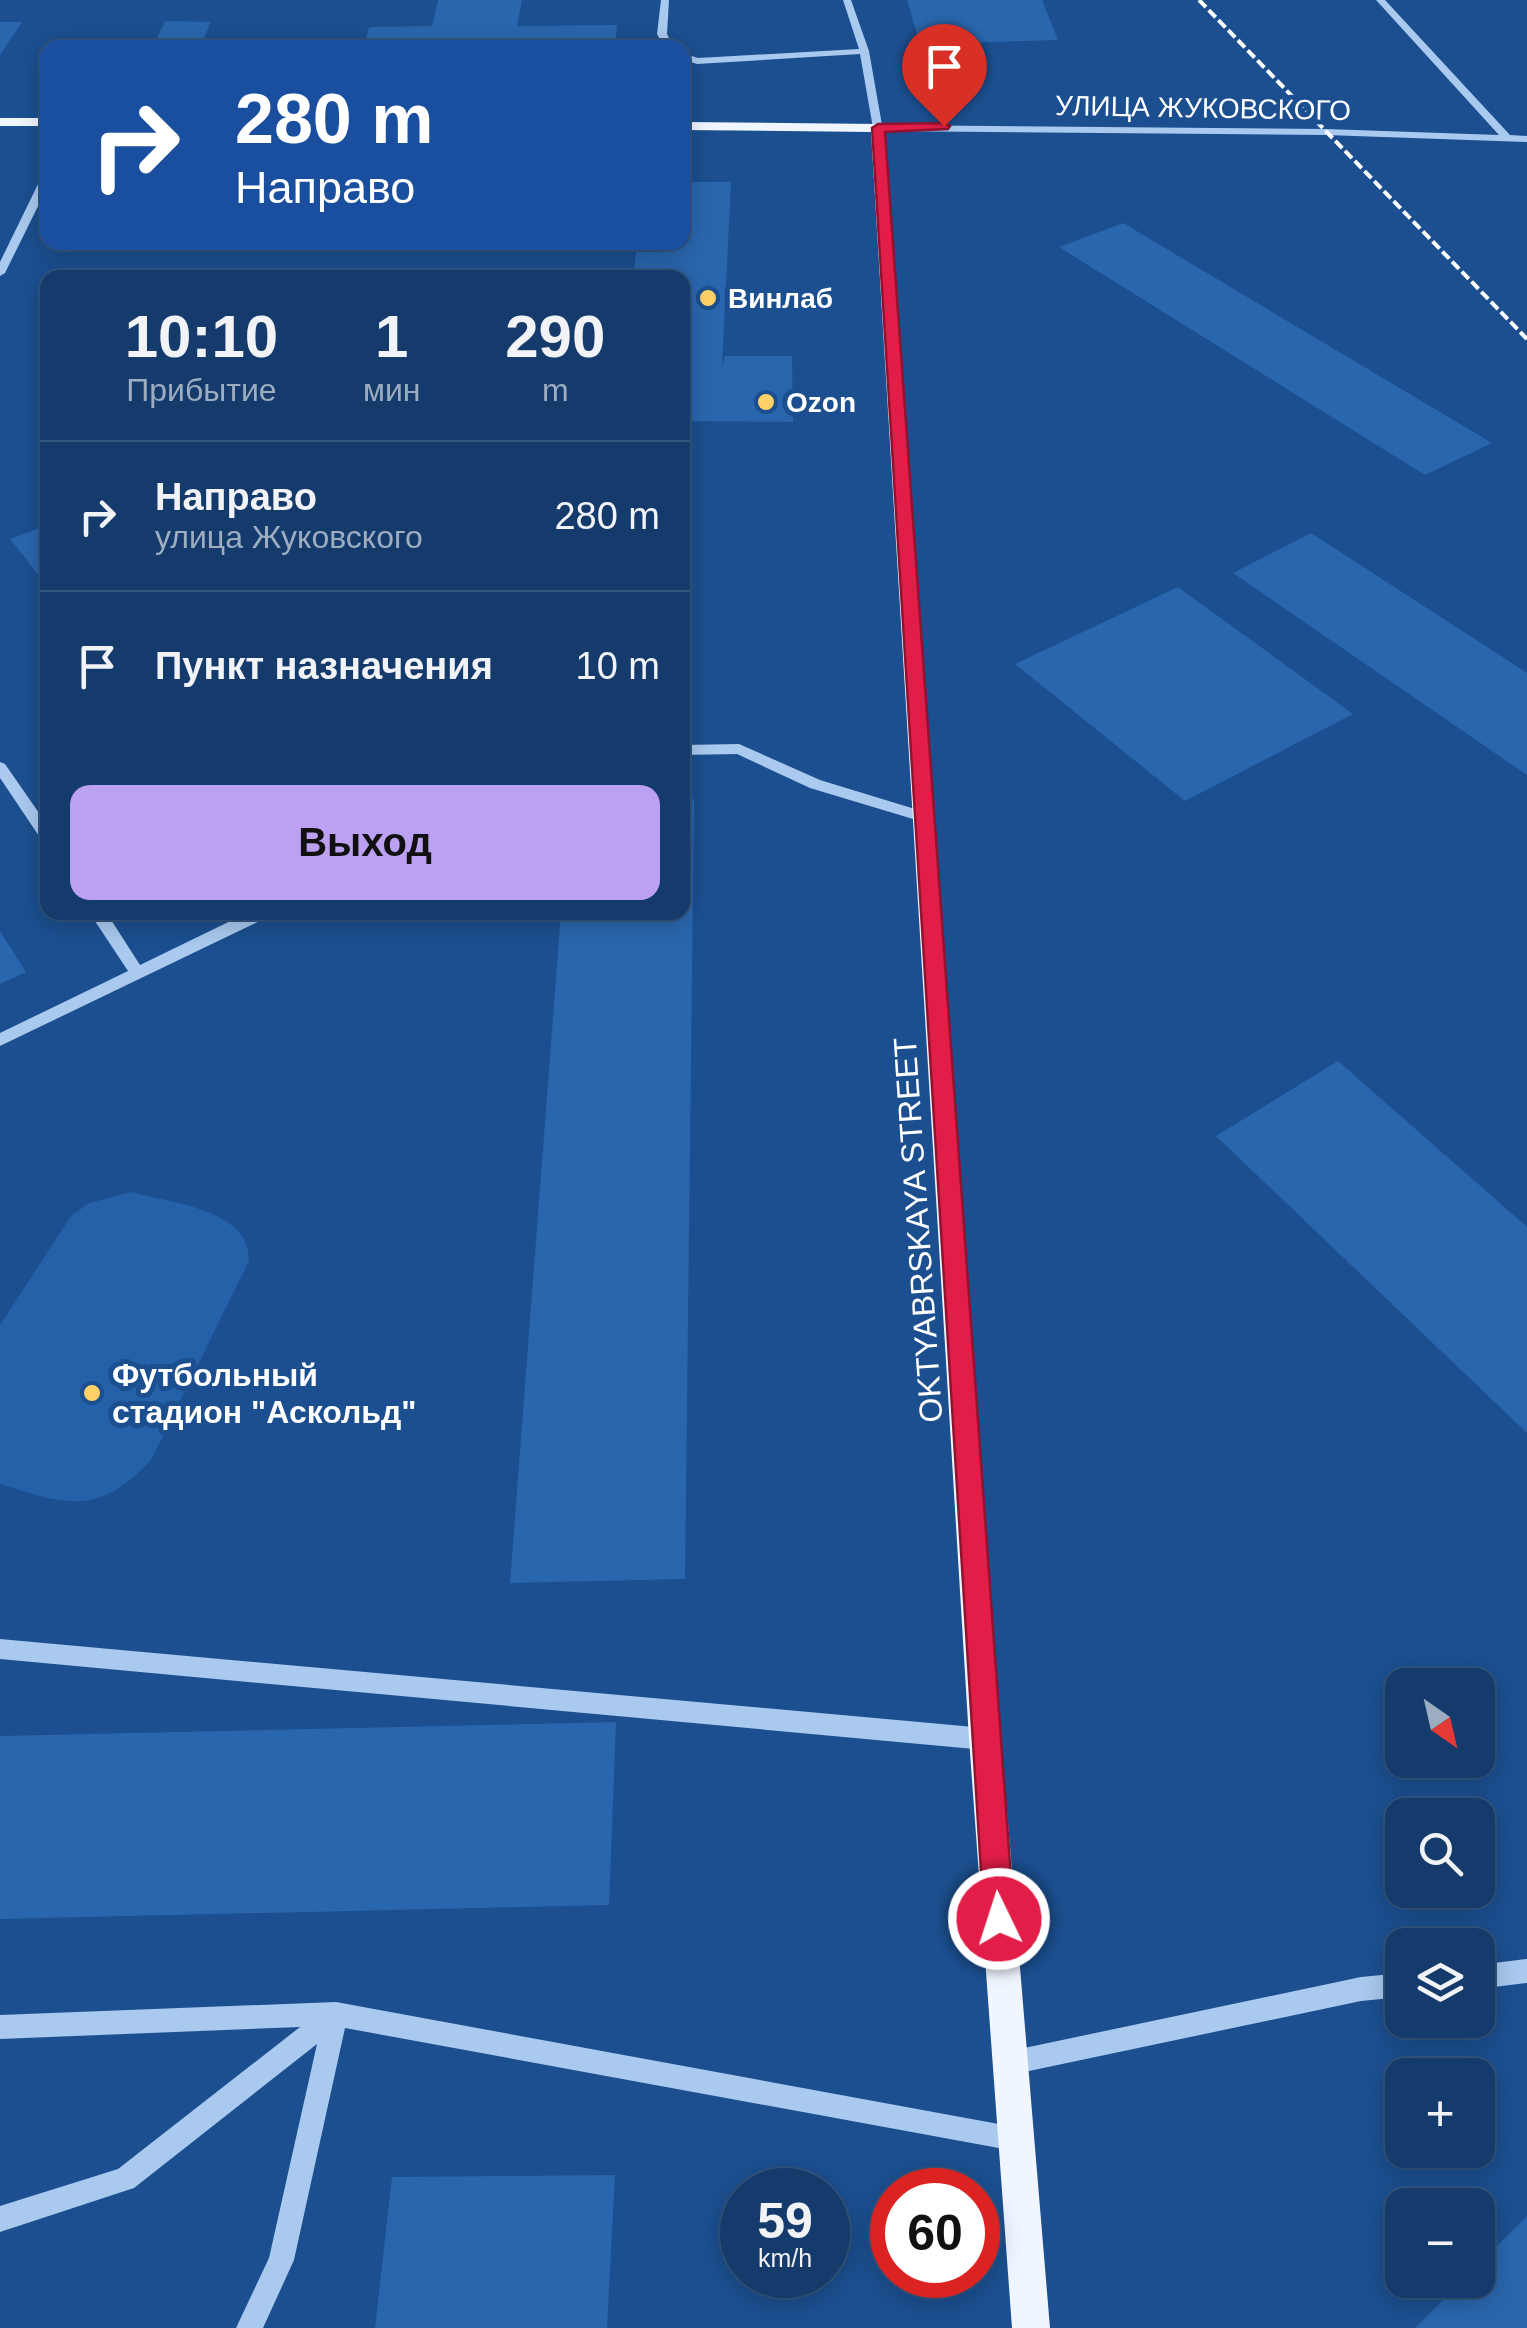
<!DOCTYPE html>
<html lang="ru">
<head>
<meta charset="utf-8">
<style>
	body { margin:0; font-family:Arial,sans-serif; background:#1d4271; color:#f1f3f6; height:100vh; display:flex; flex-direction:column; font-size:38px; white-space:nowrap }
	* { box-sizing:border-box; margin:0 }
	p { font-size:32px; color:#9dadc1 }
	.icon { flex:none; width:55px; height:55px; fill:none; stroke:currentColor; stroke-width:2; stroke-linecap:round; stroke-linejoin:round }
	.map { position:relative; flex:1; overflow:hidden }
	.drawer { position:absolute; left:40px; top:270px; width:650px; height:650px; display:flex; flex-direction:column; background:#143b6b; border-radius:20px; box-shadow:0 5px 25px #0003,0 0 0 2px #33557e }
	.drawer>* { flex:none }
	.banner { position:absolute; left:40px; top:40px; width:650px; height:210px; border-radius:20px; box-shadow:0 5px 25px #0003,0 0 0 2px #33557e; background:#1a4fa0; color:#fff; overflow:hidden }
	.needle { width:65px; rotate:146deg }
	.buttons { position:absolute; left:1385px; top:1668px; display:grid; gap:20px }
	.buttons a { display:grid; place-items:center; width:110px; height:110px; border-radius:20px; background:#143b6b; box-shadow:0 5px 25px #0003,0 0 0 2px #33557e; font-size:50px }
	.speed { position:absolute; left:720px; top:2168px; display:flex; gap:20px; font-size:50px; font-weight:700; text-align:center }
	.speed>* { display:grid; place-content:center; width:130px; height:130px; border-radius:50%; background:#143b6b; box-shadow:0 5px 25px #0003,0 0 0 2px #33557e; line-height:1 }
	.speed small { font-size:25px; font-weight:400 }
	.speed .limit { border:15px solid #d22; background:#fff; color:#111 }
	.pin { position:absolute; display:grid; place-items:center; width:85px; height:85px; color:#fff; margin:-102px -42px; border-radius:50% 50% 50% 0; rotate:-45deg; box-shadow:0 0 10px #0007 }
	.pin .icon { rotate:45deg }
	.me { position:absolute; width:110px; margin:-55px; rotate:356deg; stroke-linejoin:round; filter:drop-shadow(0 0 8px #0008) }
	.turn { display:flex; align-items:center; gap:35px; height:210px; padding:0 30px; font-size:45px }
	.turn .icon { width:130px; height:130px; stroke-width:2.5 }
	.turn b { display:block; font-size:70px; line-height:85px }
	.eta { display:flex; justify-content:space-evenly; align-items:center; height:170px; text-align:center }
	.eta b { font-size:60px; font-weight:700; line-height:70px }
	.action { display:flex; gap:20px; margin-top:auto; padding:20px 30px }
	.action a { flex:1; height:115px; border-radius:20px; background:#bca0f2; color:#111; font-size:40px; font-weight:700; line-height:115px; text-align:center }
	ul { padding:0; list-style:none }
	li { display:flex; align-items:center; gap:30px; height:150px; padding:0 30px; border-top:2px solid #33557e }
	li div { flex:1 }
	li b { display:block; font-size:38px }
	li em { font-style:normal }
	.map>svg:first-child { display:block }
	.green { fill:#2461a8 }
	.building { fill:#2a66ad }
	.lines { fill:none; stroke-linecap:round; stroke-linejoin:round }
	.minor { fill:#a9c9ee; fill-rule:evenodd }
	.major { fill:#f0f6ff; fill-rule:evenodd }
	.rail { stroke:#fff; stroke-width:4; stroke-dasharray:10 4; stroke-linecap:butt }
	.route { fill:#e11d48; stroke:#92132f; stroke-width:2.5 }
	.poi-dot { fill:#ffd166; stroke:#1b4f8f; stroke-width:4 }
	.labels { text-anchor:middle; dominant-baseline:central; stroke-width:10; stroke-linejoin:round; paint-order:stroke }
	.far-street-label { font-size:28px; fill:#fff; stroke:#1b4f8f }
	.far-poi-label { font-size:28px; font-weight:bold; fill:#fff; stroke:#1b4f8f; text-anchor:start }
	.street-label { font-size:32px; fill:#fff; stroke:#1b4f8f }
	.poi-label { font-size:32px; font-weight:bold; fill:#fff; stroke:#1b4f8f; text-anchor:start }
</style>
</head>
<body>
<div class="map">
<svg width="1527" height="2328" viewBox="0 0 1527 2328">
	<rect width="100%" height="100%" fill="#1b4f8f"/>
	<path class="green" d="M 132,1192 C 170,1203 251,1209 249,1261 L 151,1460 C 98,1517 67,1505 0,1484 L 0,1325 L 71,1216 L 89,1203 Z"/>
	<path class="building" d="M 438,0 L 522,0 L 517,26 L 617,25 L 615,48 L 363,48 L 369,27 L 432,26 Z
		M 907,0 L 1042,0 L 1058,40 L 920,44 Z
		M 165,21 L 211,22 L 200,46 L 153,46 Z
		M 0,22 L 22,22 L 0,55 Z
		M 64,39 L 111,39 L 106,48 L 59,48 Z
		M 682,182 L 731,182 L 722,368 L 725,356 L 792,356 L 793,422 L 682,421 L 682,278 L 633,278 L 637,242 L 682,242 Z
		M 1123,223 L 1492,443 L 1425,475 L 1059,247 Z
		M 48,525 L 48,587 L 10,539 Z
		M 1311,533 L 1527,673 L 1527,775 L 1233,573 Z
		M 1178,587 L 1353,714 L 1185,801 L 1015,664 Z
		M 682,799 L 694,799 L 685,1579 L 510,1583 L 561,912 L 682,912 Z
		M 0,931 L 26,972 L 0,984 Z
		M 1338,1061 L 1527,1227 L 1527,1433 L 1216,1136 Z
		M 616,1722 L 609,1905 L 0,1919 L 0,1736 Z
		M 615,2175 L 607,2328 L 375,2328 L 392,2177 Z
		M 1527,2216 L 1527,2328 L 1415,2328 L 1463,2280 L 1478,2280 L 1478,2265 Z"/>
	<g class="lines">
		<path class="minor" d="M 661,0 L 669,0 L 667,34 L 674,48 L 665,48 L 657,34 Z
			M 843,0 L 851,0 L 869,51 L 882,125 L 1326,129 L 1499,135 L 1376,0 L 1385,0 L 1510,135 L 1527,136 L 1527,142 L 1326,135 L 878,131 L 873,128 L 860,54 L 697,64 L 682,59 L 682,53 L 698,58 L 859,49 Z
			M 48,171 L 48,186 L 5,273 L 0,276 L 0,262 L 43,174 Z
			M 739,744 L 820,780 L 928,813 L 930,817 L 923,822 L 810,788 L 737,754 L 682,755 L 682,745 Z
			M 0,762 L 5,764 L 48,826 L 48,843 L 43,842 L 0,778 Z
			M 89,912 L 106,912 L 140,965 L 249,912 L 272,912 L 270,916 L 0,1046 L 0,1033 L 128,971 Z
			M 0,1639 L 985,1728 L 993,1731 L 996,1739 L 993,1747 L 985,1750 L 0,1659 Z
			M 1527,1959 L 1527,1983 L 1478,1989 L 1478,1965 Z
			M 1402,1973 L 1402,1997 L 1361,2001 L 1010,2075 L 1001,2072 L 998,2063 L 1001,2054 L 1010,2051 L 1361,1977 Z
			M 336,2002 L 1015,2127 L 1024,2130 L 1027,2139 L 1024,2148 L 1015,2151 L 345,2028 L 294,2260 L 263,2328 L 236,2328 L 269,2258 L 317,2044 L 134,2188 L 0,2232 L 0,2206 L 118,2169 L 300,2027 L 0,2039 L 0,2015 Z"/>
		<path class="major" d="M 0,118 L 48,118 L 48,126 L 0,126 Z
			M 682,122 L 878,124 L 885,128 L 1001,1739 L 1050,2328 L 1012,2328 L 969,1739 L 871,132 L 682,130 Z"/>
		<path class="rail" d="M 1199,0 L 1527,339"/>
	</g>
	<path class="route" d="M 944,123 L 950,126 L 948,129 L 885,132 L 1014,1919 L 1009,1930 L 999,1934 L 988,1930 L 984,1919 L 872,128 L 878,124 Z"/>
	<g class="poi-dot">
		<circle cx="708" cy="298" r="10"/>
		<circle cx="766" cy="402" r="10"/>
		<circle cx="92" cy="1393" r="10"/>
	</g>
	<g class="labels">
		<g class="far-street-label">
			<text transform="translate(1203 108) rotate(1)">УЛИЦА ЖУКОВСКОГО</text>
		</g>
		<g class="far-poi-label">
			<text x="728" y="298">Винлаб</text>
			<text x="786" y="402">Ozon</text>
		</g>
		<g class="street-label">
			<text transform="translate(918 1230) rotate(-94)">OKTYABRSKAYA STREET</text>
		</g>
		<g class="poi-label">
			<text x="112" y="1375">Футбольный<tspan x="112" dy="37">стадион "Аскольд"</tspan></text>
		</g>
	</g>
</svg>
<div class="buttons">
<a><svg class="needle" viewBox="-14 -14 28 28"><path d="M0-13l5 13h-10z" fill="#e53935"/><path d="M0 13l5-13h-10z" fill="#9dadc1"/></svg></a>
<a><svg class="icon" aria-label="search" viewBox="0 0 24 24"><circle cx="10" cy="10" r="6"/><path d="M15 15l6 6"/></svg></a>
<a><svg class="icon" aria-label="layers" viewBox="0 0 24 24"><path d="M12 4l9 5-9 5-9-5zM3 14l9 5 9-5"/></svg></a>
<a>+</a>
<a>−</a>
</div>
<div class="speed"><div>59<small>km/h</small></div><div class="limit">60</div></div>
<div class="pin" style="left:944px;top:126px;background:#d93025"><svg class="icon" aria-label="arrive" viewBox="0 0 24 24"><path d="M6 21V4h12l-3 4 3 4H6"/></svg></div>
<svg class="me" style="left:999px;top:1919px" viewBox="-20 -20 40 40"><circle r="17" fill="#e11d48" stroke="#fff" stroke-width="3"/><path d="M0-11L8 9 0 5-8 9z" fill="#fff"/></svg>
<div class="banner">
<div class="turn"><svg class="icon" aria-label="right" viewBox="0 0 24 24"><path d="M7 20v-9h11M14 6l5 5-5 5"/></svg><div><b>280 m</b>Направо</div></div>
</div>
<section class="drawer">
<div class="eta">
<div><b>10:10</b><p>Прибытие</p></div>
<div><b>1</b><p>мин</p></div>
<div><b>290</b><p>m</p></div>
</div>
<ul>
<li><svg class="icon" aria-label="right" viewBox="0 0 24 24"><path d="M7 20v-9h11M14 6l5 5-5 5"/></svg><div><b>Направо</b><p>улица Жуковского</p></div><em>280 m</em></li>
<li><svg class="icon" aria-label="arrive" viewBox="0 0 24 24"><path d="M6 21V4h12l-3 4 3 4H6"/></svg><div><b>Пункт назначения</b></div><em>10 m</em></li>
</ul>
<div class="action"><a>Выход</a></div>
</section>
</div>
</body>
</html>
